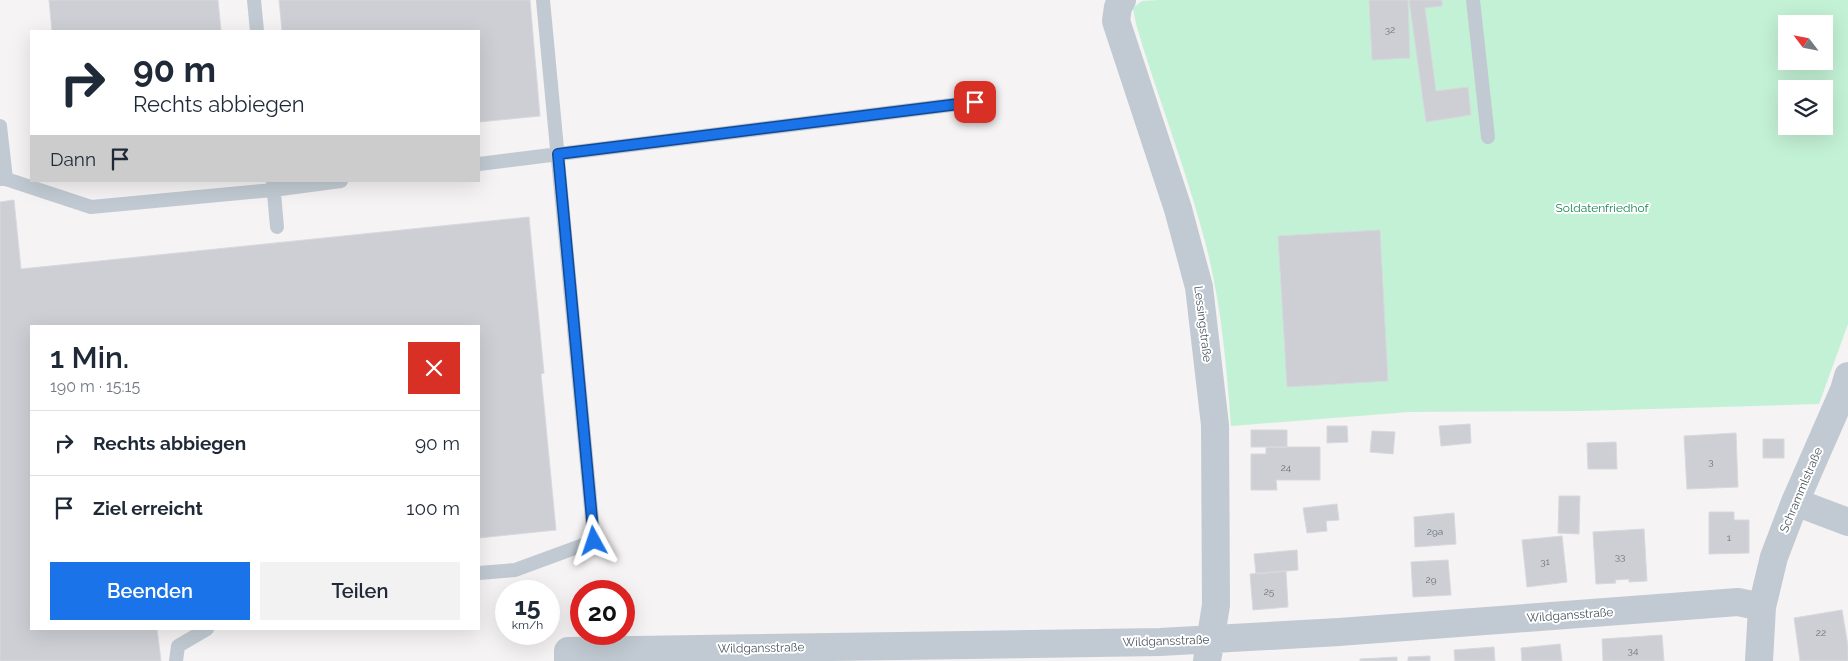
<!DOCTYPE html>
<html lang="de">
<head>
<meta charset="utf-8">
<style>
	body { margin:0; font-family:Raleway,sans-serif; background:#f2f2f3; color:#1f2937; height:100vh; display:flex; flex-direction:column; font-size:19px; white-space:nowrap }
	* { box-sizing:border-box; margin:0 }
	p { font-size:16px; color:#747a83 }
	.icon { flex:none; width:28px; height:28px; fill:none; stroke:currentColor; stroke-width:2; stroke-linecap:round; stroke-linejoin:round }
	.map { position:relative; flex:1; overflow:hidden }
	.details { position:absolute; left:30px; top:325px; width:450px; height:305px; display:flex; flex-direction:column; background:#fff; border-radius:0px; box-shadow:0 5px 20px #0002 }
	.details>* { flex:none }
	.banner { position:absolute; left:30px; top:30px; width:450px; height:152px; border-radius:0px; box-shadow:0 5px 20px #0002; background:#fff; color:#1f2937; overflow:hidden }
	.needle { width:32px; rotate:302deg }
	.buttons { position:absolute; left:1778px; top:15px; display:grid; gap:10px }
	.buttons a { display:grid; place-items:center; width:55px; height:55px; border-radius:0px; background:#fff; box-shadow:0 5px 20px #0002; font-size:25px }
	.speed { position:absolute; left:495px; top:580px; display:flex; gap:10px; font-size:25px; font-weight:700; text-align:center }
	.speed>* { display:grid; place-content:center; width:65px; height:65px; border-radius:50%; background:#fff; box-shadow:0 5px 20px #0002; line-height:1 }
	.speed small { font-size:12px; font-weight:400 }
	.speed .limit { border:8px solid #d22; background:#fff; color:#111 }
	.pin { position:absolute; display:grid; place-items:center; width:42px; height:42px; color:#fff; margin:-21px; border-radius:10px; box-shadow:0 2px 8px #0006 }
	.me { position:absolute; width:55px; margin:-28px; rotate:355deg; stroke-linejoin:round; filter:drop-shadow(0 0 4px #0008) }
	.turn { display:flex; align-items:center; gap:18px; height:105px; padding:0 20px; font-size:22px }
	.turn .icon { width:65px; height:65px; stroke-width:2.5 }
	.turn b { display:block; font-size:35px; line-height:42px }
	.then { display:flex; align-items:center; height:48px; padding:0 20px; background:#0003; gap:10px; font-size:19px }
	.round { display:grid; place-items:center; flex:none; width:52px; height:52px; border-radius:0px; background:#f2f2f3 }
	.head { display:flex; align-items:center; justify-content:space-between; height:85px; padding:0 20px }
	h1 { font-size:30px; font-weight:600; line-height:38px }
	.cta { display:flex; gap:10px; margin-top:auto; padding:10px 20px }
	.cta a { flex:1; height:58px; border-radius:0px; background:#1a73e8; color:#fff; font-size:20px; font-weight:600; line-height:58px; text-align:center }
	.cta a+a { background:#f2f2f3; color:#1f2937 }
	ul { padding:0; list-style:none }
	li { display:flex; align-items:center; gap:15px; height:65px; padding:0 20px; border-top:1px solid #e0e1e3 }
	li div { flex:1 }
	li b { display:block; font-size:19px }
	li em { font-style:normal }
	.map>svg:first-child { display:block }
	.green { fill:#c3f1d5; fill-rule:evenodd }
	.building { fill:#cdcfd5; stroke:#d7d9de }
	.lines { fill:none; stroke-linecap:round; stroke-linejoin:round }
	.lane { stroke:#c1cad2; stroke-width:14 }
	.street { stroke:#c1cad2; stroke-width:28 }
	.route-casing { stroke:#114b97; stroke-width:12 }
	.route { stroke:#1a73e8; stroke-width:9 }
	.labels { text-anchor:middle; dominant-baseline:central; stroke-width:4; stroke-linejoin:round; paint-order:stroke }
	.number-label { font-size:10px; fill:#6b747e }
	.park-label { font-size:12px; fill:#17864f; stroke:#fff }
	.street-label { font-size:12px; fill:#4a5661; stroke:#fff }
</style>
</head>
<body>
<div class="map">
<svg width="1848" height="661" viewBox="0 0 1848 661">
	<rect width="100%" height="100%" fill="#f5f3f3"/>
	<path class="green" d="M 1160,0 L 1848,0 L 1848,324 L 1819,404 L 1583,411 L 1409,412 L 1231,426 C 1226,359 1220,291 1201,227 C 1182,158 1156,92 1136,24 L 1133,8 L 1142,1 ZM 1786,24 L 1824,24 L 1824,61 L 1786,61 ZM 1786,89 L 1824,89 L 1824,126 L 1786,126 Z"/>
	<path class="building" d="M 49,0 L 218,0 L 221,31 L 52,31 Z
		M 279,0 L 530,0 L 540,116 L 479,122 L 479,31 L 282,31 Z
		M 1369,0 L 1408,0 L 1410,58 L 1372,60 Z
		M 1409,0 L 1442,0 L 1442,6 L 1425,8 L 1436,91 L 1468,87 L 1471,115 L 1426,122 Z
		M 14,200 L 21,269 L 529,217 L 544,373 L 541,374 L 556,530 L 479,538 L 479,326 L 31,326 L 31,629 L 157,629 L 161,661 L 0,661 L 0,202 Z
		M 1380,230 L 1388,381 L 1287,387 L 1278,236 Z
		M 1470,424 L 1471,443 L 1441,446 L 1439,426 Z
		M 1327,426 L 1347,426 L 1348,442 L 1327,443 Z
		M 1251,430 L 1287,430 L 1287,447 L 1251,447 Z
		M 1372,431 L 1395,432 L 1393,454 L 1370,452 Z
		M 1736,433 L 1738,487 L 1687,489 L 1684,436 Z
		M 1763,439 L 1784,439 L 1784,458 L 1763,458 Z
		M 1616,442 L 1617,469 L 1588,469 L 1587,443 Z
		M 1266,447 L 1320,447 L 1320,480 L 1276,480 L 1277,490 L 1251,490 L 1251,454 L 1266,454 Z
		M 1559,496 L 1580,496 L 1579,534 L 1558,533 Z
		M 1337,504 L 1339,520 L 1326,521 L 1327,531 L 1307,533 L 1303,508 Z
		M 1709,512 L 1734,512 L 1734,520 L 1749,520 L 1749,553 L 1709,554 Z
		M 1454,513 L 1456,544 L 1415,547 L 1414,517 Z
		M 1644,529 L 1647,581 L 1629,582 L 1629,579 L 1615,580 L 1616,583 L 1596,584 L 1593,532 Z
		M 1562,536 L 1567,582 L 1527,587 L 1522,540 Z
		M 1297,550 L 1298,570 L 1256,574 L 1254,554 Z
		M 1448,560 L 1451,595 L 1413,597 L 1411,562 Z
		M 1286,571 L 1288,607 L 1253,610 L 1250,574 Z
		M 1842,610 L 1848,646 L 1848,661 L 1800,661 L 1794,618 Z
		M 1662,635 L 1664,661 L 1603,661 L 1602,639 Z
		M 1560,644 L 1562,661 L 1522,661 L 1521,648 Z
		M 1494,647 L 1495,661 L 1455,661 L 1454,650 Z
		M 1430,656 L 1430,661 L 1408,661 L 1408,657 Z
		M 1397,657 L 1397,661 L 1360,661 L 1360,659 Z"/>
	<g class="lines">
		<path class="lane" d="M 254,0 L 257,31
			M 1473,0 L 1488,137
			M 0,126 L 6,179 L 0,179
			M 479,164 L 975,102
			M 6,179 L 91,207 L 273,190 L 341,181
			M 273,182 L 277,227
			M 479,573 L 515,570 L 594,541 L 543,0
			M 176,661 L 178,646 L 207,629"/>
		<path class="street" d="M 1122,0 L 1118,7 L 1116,21 L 1178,209 L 1199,287 L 1215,425 L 1216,605 L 1207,661
			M 1795,502 L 1848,522
			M 568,661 L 568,651 L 1160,642 L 1339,632 L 1738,602 L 1762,607
			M 1759,661 L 1762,607 L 1774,557 L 1795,502 L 1844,390 L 1848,376"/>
	</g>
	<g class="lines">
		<defs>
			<path id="route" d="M 594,541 L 558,154 L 975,102"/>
		</defs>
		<use href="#route" class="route-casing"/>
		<use href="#route" class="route"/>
	</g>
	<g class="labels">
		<g class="number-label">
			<text x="1390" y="29">32</text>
			<text x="1711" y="461">3</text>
			<text x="1286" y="467">24</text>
			<text x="1435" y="531">29a</text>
			<text x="1729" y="537">1</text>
			<text x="1620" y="556">33</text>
			<text x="1545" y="561">31</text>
			<text x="1431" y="579">29</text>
			<text x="1269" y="591">25</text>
			<text x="1821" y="632">22</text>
			<text x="1633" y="650">34</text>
		</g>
		<g class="park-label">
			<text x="1602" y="208">Soldatenfriedhof</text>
		</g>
		<g class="street-label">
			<text transform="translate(1203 324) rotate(83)">Lessingstraße</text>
			<text transform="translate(1801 490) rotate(-67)">Schrammlstraße</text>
			<text transform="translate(1570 615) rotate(-4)">Wildgansstraße</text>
			<text transform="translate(1166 641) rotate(-2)">Wildgansstraße</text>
			<text transform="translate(761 648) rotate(-1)">Wildgansstraße</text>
		</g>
	</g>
</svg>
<div class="buttons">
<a><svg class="needle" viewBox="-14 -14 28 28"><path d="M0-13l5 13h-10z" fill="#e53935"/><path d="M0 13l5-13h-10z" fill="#747a83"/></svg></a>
<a><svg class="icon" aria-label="layers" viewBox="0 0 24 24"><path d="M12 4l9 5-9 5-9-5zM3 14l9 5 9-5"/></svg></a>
</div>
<div class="speed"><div>15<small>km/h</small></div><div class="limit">20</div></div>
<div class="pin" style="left:975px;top:102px;background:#d93025"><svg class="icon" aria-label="arrive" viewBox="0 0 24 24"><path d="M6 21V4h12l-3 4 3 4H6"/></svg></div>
<svg class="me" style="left:594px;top:541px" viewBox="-20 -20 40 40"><path d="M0-17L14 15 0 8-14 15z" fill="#1a73e8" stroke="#fff" stroke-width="4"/></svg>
<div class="banner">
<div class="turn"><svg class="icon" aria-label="right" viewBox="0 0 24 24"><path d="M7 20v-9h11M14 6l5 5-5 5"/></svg><div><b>90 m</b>Rechts abbiegen</div></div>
<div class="then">Dann<svg class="icon" aria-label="arrive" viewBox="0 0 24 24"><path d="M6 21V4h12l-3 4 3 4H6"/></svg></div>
</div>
<section class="details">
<div class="head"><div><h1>1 Min.</h1><p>190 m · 15:15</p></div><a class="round" style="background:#d93025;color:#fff"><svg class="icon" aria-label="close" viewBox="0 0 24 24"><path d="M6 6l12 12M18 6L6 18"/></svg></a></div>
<ul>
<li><svg class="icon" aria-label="right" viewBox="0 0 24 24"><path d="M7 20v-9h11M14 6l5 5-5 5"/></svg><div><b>Rechts abbiegen</b></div><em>90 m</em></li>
<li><svg class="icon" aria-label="arrive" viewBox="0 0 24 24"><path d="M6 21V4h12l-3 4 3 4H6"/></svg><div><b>Ziel erreicht</b></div><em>100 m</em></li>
</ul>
<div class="cta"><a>Beenden</a><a>Teilen</a></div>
</section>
</div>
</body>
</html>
